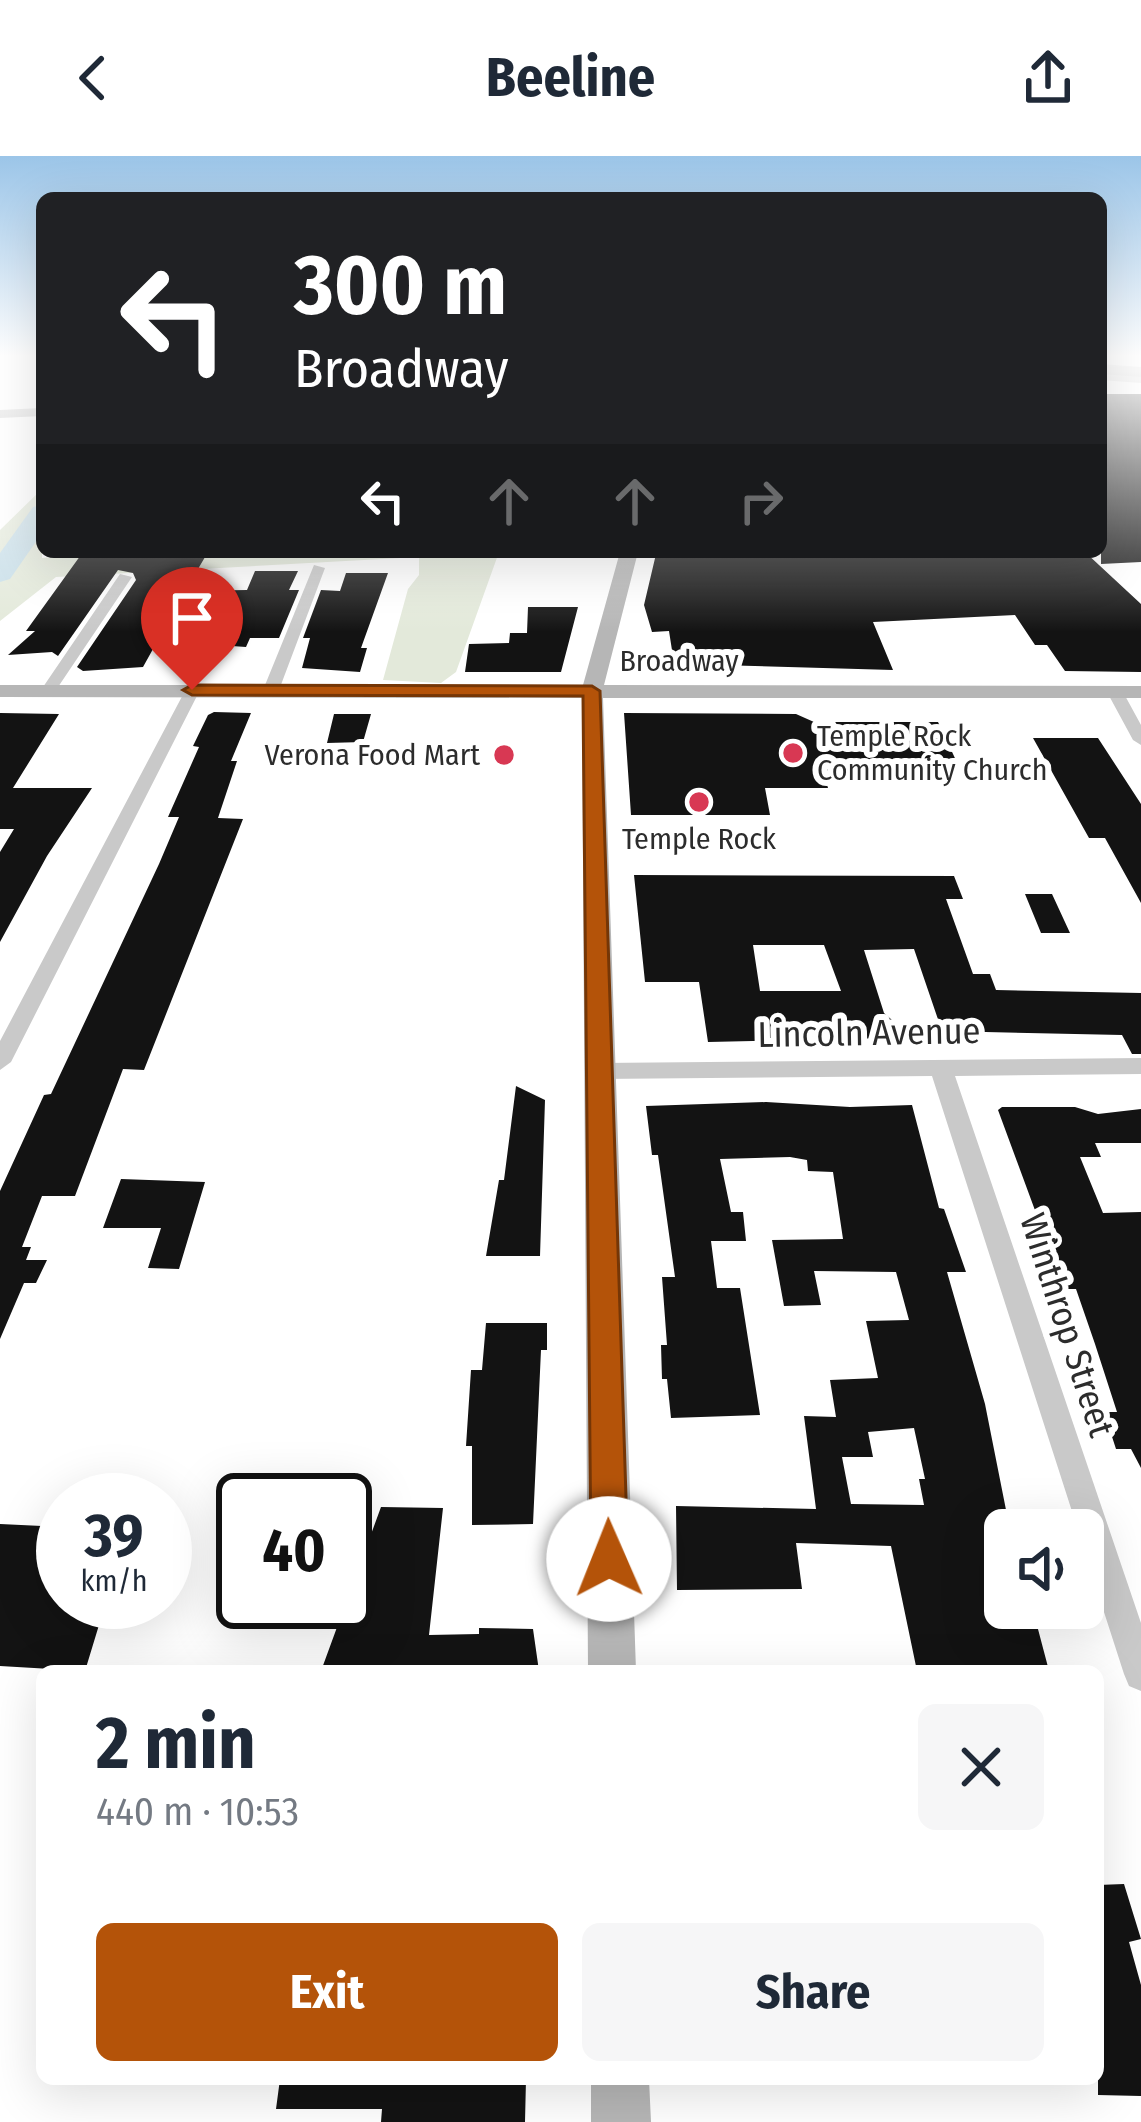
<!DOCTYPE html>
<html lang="en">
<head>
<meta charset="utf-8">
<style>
	body { margin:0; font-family:"Fira Sans Condensed",sans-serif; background:#f6f6f7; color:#1f2937; height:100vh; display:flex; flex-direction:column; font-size:45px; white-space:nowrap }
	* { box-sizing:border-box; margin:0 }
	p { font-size:39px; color:#747a83 }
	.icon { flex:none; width:66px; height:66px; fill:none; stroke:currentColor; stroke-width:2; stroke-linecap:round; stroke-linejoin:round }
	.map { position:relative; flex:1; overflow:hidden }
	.panel { position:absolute; left:36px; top:1509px; width:1068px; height:420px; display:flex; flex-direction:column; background:#fff; border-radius:18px; box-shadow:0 12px 48px #0002 }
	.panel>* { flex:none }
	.banner { position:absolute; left:36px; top:36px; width:1071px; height:366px; border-radius:18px; box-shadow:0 12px 48px #0002; background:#202124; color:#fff; overflow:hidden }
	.controls { position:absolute; left:984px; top:1353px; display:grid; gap:24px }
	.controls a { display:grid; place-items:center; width:120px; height:120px; border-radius:18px; background:#fff; box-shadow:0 12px 48px #0002; font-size:60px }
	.speed { position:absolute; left:36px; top:1317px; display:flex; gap:24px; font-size:60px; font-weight:700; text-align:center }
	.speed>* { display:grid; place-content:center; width:156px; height:156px; border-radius:50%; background:#fff; box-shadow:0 12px 48px #0002; line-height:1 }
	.speed small { font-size:30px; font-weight:400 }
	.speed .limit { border:6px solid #111; border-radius:18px; background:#fff; color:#111 }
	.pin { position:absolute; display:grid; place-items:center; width:102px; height:102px; color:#fff; margin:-123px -51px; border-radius:50% 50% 50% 0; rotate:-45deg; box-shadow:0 0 12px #0007 }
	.pin .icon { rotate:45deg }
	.me { position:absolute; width:132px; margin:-66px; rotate:359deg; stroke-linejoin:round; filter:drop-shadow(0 0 9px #0008) }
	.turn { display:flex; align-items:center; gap:42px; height:252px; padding:0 60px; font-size:54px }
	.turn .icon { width:156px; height:156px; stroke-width:2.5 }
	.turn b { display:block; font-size:84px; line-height:102px }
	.lanes { display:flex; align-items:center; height:114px; padding:0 60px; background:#0003; justify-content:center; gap:60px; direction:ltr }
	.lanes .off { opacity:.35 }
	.round { display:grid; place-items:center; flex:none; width:126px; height:126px; border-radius:18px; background:#f6f6f7 }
	.overview { display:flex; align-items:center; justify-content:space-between; height:204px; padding:0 60px }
	h1 { font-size:72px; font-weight:700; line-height:90px }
	.action { display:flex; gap:24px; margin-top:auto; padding:24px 60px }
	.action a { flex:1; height:138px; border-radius:18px; background:#b45309; color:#fff; font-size:48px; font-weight:700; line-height:138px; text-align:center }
	.action a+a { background:#f6f6f7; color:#1f2937 }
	header { display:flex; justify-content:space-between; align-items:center; height:156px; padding:0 60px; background:#fff; font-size:54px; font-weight:700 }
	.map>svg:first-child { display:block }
	.green { fill:#e3e9da }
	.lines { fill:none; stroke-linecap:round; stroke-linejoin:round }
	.river { fill:#c7dee8; fill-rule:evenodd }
	.building { fill:#131313; fill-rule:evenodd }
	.street { fill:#c9c9c9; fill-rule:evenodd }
	.secondary { fill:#b6b6b6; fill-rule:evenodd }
	.highway { fill:#939393; fill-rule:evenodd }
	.route { fill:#b45309; stroke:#753606; stroke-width:3 }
	.poi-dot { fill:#d83853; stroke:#fff; stroke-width:4.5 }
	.labels { text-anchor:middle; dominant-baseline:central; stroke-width:12; stroke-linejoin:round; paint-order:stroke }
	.far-street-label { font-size:30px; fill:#2c2c2c; stroke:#fff }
	.far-poi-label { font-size:30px; fill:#2c2c2c; stroke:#fff; text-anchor:start }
	.street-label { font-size:36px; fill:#2c2c2c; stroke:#fff }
</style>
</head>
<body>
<header><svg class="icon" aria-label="back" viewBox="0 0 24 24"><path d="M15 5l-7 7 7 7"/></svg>Beeline<svg class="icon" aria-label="share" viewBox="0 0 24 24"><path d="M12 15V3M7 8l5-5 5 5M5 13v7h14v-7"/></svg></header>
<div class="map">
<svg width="1141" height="1966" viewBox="0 0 1141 1966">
	<rect width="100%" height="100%" fill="#fff"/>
	<path class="green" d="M 42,333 L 42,402 L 111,396 L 499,396 L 456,516 L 441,527 L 383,524 L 408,433 L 419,419 L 419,401 L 56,421 L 0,465 L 0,374 Z"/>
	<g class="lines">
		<path class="river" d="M 42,349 L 42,377 L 10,423 L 0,426 L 0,397 L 33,351 Z"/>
	</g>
	<path class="building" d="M 1101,238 L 1141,238 L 1141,406 L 1101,408 Z
		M 83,396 L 208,396 L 185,435 L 247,434 L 255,415 L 298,415 L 289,434 L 299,434 L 279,482 L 250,482 L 246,491 L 218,489 L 221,483 L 158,484 L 143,511 L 83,515 L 77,511 L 136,424 L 133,417 L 118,414 L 58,500 L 52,496 L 8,499 L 35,475 L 26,475 Z
		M 1085,396 L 1141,448 L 1141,516 L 1065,515 L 1047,489 L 1035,489 L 1015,459 L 873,466 L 893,514 L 680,508 L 674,507 L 669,475 L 652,476 L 644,449 L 656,398 Z
		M 346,417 L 388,417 L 361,492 L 367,492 L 360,516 L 302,512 L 310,482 L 303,482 L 321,434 L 340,435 Z
		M 528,451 L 578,451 L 561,516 L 465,516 L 469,488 L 509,487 L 510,477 L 527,477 Z
		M 214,556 L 251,557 L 231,605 L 237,605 L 218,662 L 243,663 L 144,914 L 123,913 L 75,1040 L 42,1040 L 22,1091 L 31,1091 L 26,1104 L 47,1104 L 36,1127 L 24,1127 L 0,1183 L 0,1035 L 44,939 L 51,938 L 159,708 L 179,661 L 168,661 L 199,591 L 193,590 L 208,559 Z
		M 0,557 L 59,558 L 13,632 L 92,632 L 47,700 L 0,786 L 0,696 L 14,673 L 0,673 Z
		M 624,557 L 796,558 L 814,566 L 938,566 L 961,615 L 823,615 L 828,632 L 765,632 L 770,659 L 631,659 Z
		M 334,558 L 371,558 L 363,586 L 327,587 Z
		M 1033,582 L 1098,582 L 1141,648 L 1141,747 L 1105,682 L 1089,682 Z
		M 634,719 L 954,720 L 963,743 L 946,743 L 973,818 L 990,818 L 996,834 L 1141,837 L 1141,898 L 1132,898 L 1122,879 L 942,875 L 914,793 L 864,794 L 884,857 L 892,864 L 888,869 L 892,882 L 708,886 L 699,826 L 645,826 ZM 753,789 L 824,789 L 841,835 L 760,835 Z
		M 1025,738 L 1052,738 L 1070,777 L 1041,777 Z
		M 516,930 L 545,944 L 540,1100 L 486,1100 L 499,1024 L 504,1024 Z
		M 766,946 L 850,951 L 912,949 L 939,1052 L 944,1053 L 966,1116 L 947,1116 L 985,1248 L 1010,1374 L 1005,1374 L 1005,1458 L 1034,1458 L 1048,1511 L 917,1515 L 891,1390 L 796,1387 L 802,1433 L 677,1434 L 676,1350 L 816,1353 L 804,1260 L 836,1261 L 830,1224 L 878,1222 L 866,1165 L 909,1164 L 896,1116 L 814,1115 L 821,1149 L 784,1150 L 772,1084 L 843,1083 L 833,1016 L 808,1015 L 807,1004 L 790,1001 L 720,1003 L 731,1056 L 743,1056 L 746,1085 L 711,1085 L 717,1132 L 740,1132 L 760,1259 L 671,1262 L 667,1223 L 662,1223 L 661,1189 L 667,1189 L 662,1121 L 675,1121 L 658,999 L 652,999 L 646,950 ZM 914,1272 L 925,1323 L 919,1323 L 924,1349 L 851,1348 L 842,1301 L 873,1301 L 868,1276 Z
		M 1002,951 L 1075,951 L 1098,958 L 1141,953 L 1141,987 L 1095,987 L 1101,1001 L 1080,1001 L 1103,1057 L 1141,1056 L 1141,1312 L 1131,1293 L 1116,1293 L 1104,1256 L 1117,1256 L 1095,1188 L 1076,1133 L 1068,1133 L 1062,1114 L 1057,1114 L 998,954 Z
		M 121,1023 L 205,1026 L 179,1113 L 148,1112 L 161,1072 L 103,1072 Z
		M 486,1167 L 547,1167 L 547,1194 L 541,1194 L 533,1368 L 472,1369 L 472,1290 L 466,1290 L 471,1214 L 482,1214 Z
		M 381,1351 L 443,1352 L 429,1479 L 479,1478 L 479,1472 L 533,1473 L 539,1515 L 321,1515 Z
		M 0,1368 L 63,1371 L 63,1446 L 106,1446 L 85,1515 L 0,1510 Z
		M 1124,1728 L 1141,1783 L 1129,1786 L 1141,1829 L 1141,1940 L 1098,1939 L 1098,1729 Z
		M 280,1923 L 526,1923 L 525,1966 L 381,1966 L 382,1953 L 276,1953 Z"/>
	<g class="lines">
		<path class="street" d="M 314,409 L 325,412 L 279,534 L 266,537 L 263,534 Z
			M 120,418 L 132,421 L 54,537 L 44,537 L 41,534 Z
			M 187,531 L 200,534 L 11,906 L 0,914 L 0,885 Z
			M 1110,533 L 1123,536 L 1141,569 L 1141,589 L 1133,584 L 1107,536 Z
			M 1141,902 L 1141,918 L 955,920 L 1141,1467 L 1141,1535 L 1129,1530 L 1124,1518 L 1083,1391 L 1083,1374 L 1078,1374 L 932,920 L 599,923 L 588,915 L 599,907 Z"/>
		<path class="secondary" d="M 1101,216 L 1141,219 L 1141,227 L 1101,224 Z
			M 42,252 L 42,260 L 0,262 L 0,254 Z
			M 620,396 L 638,396 L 604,529 L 1141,530 L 1141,542 L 603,542 L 636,1515 L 588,1515 L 582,542 L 0,541 L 0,529 L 583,529 Z
			M 591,1923 L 649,1923 L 651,1966 L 591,1966 Z"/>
		<path class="highway" d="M 1101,208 L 1141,211 L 1141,221 L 1101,218 Z"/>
	</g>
	<linearGradient id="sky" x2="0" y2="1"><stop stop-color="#9bc5e8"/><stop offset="0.42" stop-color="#fff"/><stop offset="1" stop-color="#fff" stop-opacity="0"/></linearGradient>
	<rect width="1141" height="476" fill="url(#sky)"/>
	<path class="route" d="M 592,530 L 600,535 L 628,1403 L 622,1416 L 609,1421 L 596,1416 L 591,1403 L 583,540 L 192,539 L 183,534 L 192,529 Z"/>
	<g class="poi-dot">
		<circle cx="793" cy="597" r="12"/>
		<circle cx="504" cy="599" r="12"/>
		<circle cx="699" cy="646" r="12"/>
	</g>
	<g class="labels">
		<g class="far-street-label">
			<text x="679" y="505">Broadway</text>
		</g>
		<g class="far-poi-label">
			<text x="817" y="580">Temple Rock<tspan x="817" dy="34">Community Church</tspan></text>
			<text x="480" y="599" text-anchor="end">Verona Food Mart</text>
			<text x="699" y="683" text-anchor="middle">Temple Rock</text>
		</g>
		<g class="street-label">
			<text transform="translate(869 877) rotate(-1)">Lincoln Avenue</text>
			<text transform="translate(1067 1169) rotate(72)">Winthrop Street</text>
		</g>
	</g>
</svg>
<div class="controls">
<a><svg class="icon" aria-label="sound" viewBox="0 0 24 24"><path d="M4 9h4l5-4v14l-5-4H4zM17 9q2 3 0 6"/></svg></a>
</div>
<div class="speed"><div>39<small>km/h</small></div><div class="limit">40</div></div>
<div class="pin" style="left:192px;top:534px;background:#d93025"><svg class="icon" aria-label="arrive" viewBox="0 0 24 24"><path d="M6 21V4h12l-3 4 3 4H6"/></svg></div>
<svg class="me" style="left:609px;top:1403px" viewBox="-20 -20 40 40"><circle r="19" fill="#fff"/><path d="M0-13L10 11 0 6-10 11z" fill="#b45309"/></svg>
<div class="banner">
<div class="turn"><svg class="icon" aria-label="left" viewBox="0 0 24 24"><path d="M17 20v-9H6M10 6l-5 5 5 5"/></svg><div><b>300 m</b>Broadway</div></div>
<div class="lanes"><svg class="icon" aria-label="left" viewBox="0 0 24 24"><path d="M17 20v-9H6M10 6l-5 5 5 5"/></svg><svg class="icon off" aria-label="ahead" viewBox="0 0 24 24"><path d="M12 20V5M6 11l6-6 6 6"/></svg><svg class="icon off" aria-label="ahead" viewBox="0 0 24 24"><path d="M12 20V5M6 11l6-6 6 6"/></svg><svg class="icon off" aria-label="right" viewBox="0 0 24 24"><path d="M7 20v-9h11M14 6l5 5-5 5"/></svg></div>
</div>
<section class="panel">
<div class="overview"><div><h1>2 min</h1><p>440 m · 10:53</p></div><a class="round"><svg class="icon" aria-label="close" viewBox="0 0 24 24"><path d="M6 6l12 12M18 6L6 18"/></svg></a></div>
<div class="action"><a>Exit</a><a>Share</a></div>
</section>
</div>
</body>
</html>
